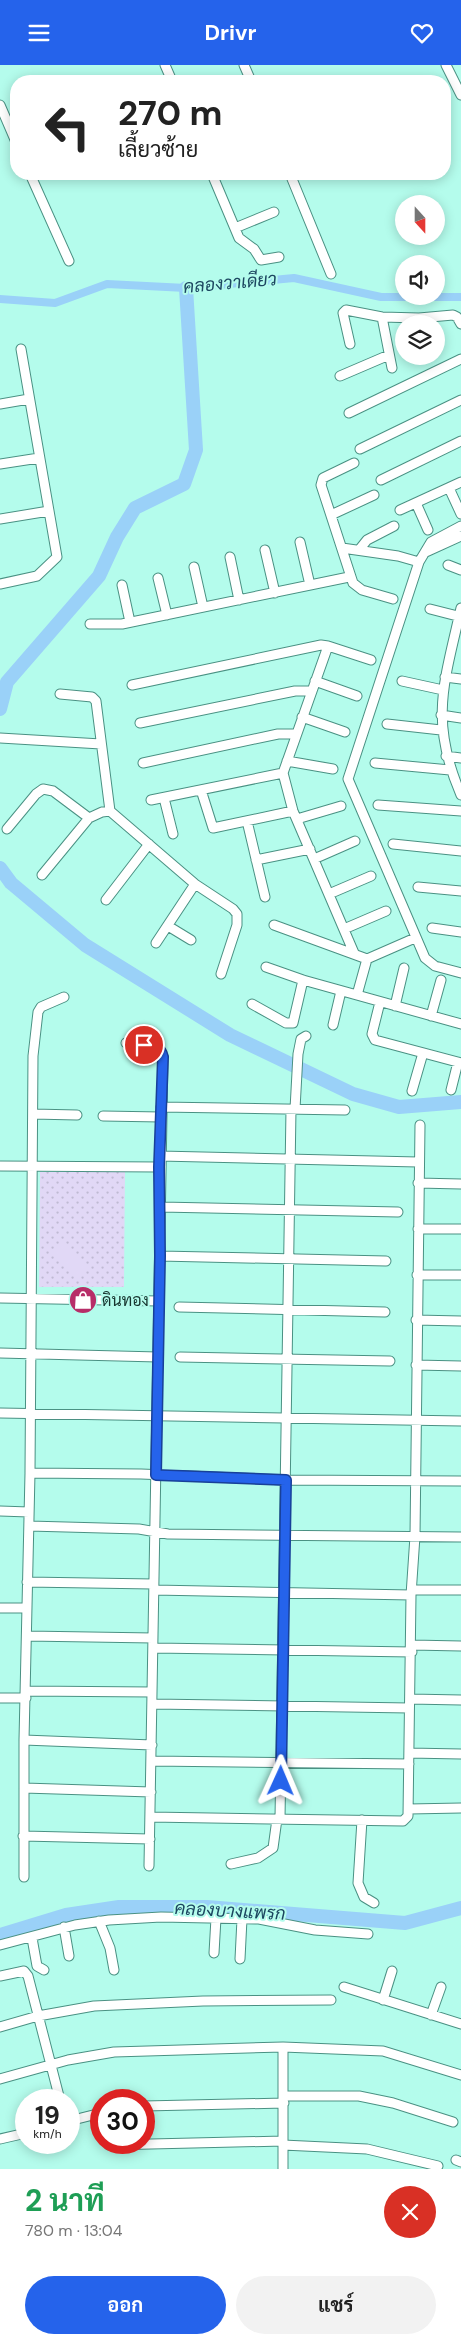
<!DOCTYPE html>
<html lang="th">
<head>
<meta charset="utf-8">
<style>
	body { margin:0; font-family:"DM Sans",Sarabun,sans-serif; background:#f2f2f2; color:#222; height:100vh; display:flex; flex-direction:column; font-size:19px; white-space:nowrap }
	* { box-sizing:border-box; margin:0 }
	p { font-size:16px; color:#767676 }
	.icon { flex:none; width:28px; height:28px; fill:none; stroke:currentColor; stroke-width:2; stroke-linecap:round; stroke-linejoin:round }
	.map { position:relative; height:2104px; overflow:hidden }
	.panel { display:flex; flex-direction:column; background:#fff; flex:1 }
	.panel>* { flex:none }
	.banner { position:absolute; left:10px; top:10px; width:441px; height:105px; border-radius:20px; box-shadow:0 2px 12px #0003; background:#fff; color:#222; overflow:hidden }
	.needle { width:32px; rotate:159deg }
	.tools { position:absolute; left:395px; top:130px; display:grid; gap:10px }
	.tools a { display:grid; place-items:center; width:50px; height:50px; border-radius:50%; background:#fff; box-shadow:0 2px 12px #0003; font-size:25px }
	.speed { position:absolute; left:15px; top:2024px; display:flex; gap:10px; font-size:25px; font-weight:700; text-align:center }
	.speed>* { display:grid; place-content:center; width:65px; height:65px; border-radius:50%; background:#fff; box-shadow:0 2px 12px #0003; line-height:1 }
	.speed small { font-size:12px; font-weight:400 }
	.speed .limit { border:8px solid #d22; background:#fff; color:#111 }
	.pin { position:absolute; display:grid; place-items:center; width:42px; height:42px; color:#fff; margin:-21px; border:2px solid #fff; border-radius:50%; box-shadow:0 1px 5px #0007 }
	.me { position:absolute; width:55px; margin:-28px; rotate:1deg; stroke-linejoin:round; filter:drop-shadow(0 0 4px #0008) }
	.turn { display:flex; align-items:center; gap:18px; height:105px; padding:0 25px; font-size:22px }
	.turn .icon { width:65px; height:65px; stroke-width:2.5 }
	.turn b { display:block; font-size:35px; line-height:42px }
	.round { display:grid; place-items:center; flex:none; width:52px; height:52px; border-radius:26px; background:#f2f2f2 }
	.head { display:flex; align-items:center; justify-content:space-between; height:85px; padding:0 25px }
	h1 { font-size:30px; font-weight:700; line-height:38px; color:#1e9e55 }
	.primary-button { display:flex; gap:10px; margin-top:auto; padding:10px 25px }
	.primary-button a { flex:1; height:58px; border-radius:30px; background:#2563eb; color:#fff; font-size:20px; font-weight:700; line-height:58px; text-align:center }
	.primary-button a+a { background:#f2f2f2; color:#222 }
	header { display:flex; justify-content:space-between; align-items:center; height:65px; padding:0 25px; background:#2563eb; color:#fff; font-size:22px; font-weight:700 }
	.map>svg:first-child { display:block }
	.grass { fill:url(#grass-dots) }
	.pitch { fill:#e1d8f6 }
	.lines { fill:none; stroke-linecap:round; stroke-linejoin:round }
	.canal { stroke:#9ad1f8; stroke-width:8 }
	.river { stroke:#9ad1f8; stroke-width:14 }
	.minor-casing { stroke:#4a9183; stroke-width:11 }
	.minor { stroke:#fff; stroke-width:9 }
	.route-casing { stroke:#184099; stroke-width:12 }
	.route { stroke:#2563eb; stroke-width:9 }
	.labels { text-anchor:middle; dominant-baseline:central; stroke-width:4; stroke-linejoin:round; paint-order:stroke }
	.poi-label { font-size:16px; fill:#17352f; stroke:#b4fcec; text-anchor:start }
	.water-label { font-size:18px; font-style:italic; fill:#1c4660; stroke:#b4fcec }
</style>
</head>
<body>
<header><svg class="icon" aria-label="menu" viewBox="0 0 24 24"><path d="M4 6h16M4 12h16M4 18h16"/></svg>Drivr<svg class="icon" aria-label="heart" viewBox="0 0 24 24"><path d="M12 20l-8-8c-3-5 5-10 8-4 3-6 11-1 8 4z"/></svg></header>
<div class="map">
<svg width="461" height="2104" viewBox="0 0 461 2104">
	<defs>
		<pattern id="grass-dots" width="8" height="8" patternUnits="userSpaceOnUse" patternTransform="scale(1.25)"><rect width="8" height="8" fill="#e1d8f6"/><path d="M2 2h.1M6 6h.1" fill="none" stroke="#c0bad3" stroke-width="1.8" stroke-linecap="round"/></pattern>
	</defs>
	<rect width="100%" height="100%" fill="#b4fcec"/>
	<path class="grass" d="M 40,1107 L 125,1107 L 124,1222 L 39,1222 Z"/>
	<path class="pitch" d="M 64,1176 L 88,1201 L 76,1212 L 52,1187 Z"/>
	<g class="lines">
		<path class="canal" d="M 0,234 L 55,238 L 107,219 L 186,223 L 294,213 L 381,232 L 461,232"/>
		<path class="river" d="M 0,644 L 7,617 L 99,511 L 117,472 L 135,443 L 184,419 L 196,385 L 186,223
			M 0,803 L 11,818 L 85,880 L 230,970 L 353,1029 L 399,1042 L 461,1037
			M 0,1870 L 66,1850 L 119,1842 L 207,1842 L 405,1858 L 461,1843"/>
		<defs>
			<path id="minor" d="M 165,0 L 172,16
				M 244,0 L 251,16
				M 446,0 L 461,30
				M 0,40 L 16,77
				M 30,109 L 69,196
				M 212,109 L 239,173 L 254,184 L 261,195 L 279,192
				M 290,109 L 331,209
				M 235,163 L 274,147
				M 382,252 L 392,303
				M 350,279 L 343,248 L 346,245 L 382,252 L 419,253 L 453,250 L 457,252 L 461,259
				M 340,311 L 389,290
				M 0,339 L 29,334
				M 349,348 L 461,294
				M 360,384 L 461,335
				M 354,398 L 323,413 L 321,420 L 353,518 L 362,525 L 393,534
				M 0,399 L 39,393
				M 381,415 L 461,376
				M 449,423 L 461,449
				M 416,438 L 428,465
				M 400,445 L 461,417
				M 331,450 L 374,430
				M 0,454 L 49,446
				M 461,461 L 431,477 L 419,497 L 348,714 L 425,893 L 435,901 L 461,908
				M 300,477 L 310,520
				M 342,483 L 398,491 L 419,497
				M 265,485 L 275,528
				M 359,485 L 367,475 L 394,461
				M 426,487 L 461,471
				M 230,492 L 239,535
				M 448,500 L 461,505
				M 194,502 L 203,542
				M 158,513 L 167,550
				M 0,519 L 37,511 L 57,492 L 21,284
				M 122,520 L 130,557
				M 461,543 C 444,618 429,656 461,730
				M 430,544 L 461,552
				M 90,559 L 122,559 L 349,512
				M 328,581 L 283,708 L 293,746 L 354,888
				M 445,612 L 461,614
				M 315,616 L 357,631
				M 402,616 L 443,625
				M 132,620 L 321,580 L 328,581 L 371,595
				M 60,629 L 92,632 L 96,636 L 110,746 L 195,819 L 233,844 L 237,849 L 237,860 L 221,909
				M 441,650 L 461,653
				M 302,652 L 345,667
				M 140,658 L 295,626 L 311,626
				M 387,659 L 441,665
				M 0,673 L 101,679
				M 446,691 L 461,693
				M 287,696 L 333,704
				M 143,698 L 278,669 L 296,669
				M 375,698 L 450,705
				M 201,725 L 213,763 L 293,746
				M 164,733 L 173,769
				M 151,735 L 283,708
				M 378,740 L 461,746
				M 297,754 L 341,741
				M 247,756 L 265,832
				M 7,764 L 36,729 L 43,724 L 53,726 L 89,753
				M 393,779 L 461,786
				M 314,794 L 355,776
				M 256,795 L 310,784
				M 42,810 L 89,753 L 102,747 L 110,746
				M 418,822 L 461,826
				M 329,829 L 371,811
				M 106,835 L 149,779
				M 274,860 L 367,894
				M 168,861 L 191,875
				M 432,863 L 461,867
				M 344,864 L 386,846
				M 156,878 L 195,819
				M 266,902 L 303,915 L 461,959
				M 357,930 L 367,894 L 415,873
				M 380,937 L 372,969 L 375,975 L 461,998
				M 252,939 L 286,958 L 293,958 L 303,915
				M 395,941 L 404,903
				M 431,951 L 441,915
				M 333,960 L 341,926
				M 126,978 C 139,979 159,977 163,992 L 149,1801
				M 451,1025 L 458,997
				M 412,1026 L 423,988
				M 161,1042 L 345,1045
				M 295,1044 L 298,989 L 301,974 L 306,971
				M 33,1049 L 77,1050
				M 103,1051 L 161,1052
				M 160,1091 L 418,1097
				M 0,1101 L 159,1102
				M 418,1118 L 461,1119
				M 161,1142 L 398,1147
				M 418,1164 L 461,1164
				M 160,1191 L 386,1196
				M 417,1210 L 461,1210
				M 0,1233 L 159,1236
				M 179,1242 L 385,1247
				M 416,1255 L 461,1256
				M 0,1288 L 158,1292
				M 180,1292 L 390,1296
				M 416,1300 L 461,1301
				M 0,1348 L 461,1356
				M 30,1408 L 141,1409 L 286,1415 L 461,1416
				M 0,1446 L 29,1447
				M 29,1461 L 139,1464 L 168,1469 L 461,1472
				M 27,1517 L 153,1519
				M 154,1525 L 411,1530
				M 412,1525 L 461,1525
				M 0,1543 L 27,1543
				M 27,1571 L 153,1573
				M 412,1580 L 461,1581
				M 154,1583 L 412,1587
				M 26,1626 L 152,1627
				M 0,1633 L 26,1633
				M 410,1634 L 461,1635
				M 153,1639 L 409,1643
				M 24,1675 L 152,1680
				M 409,1688 L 461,1689
				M 152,1696 L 409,1699
				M 24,1723 L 151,1727
				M 409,1744 L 461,1743
				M 150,1752 L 403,1756 L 408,1751 L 411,1530 L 415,1471 L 420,1060
				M 280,1754 L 291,1044
				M 362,1755 L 358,1818 L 364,1832 L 374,1838
				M 23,1771 L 150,1774
				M 231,1799 L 258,1793 L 273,1783 L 277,1754
				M 24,1812 L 24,1675 L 30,1408 L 33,991 L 38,947 L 41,942 L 64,932
				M 99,1856 L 110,1883 L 114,1905
				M 64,1862 L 69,1891
				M 32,1873 L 37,1901 L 44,1905
				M 0,1880 L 75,1860 L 109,1855 L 161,1852 L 259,1854 L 315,1865 L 368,1869
				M 214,1888 L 216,1853
				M 240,1894 L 242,1854
				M 0,1911 L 24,1906 L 28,1911 L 60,2035
				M 344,1922 L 461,1959
				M 383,1935 L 392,1906
				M 431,1950 L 441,1922
				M 0,1962 L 38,1951 L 94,1941 L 203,1936 L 331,1935
				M 0,2014 L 68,1995 L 114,1987 L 283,1982 L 383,1986 L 461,2010
				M 283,2031 L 359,2031 L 393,2038 L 453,2057
				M 144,2041 L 284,2038
				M 69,2056 L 101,2048
				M 0,2074 L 26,2068
				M 109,2080 L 283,2076
				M 283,2080 L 367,2084 L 438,2101
				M 456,2095 L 461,2097
				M 283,2104 L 283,1982"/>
		</defs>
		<use href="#minor" class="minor-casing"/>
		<use href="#minor" class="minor"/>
	</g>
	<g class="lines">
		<defs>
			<path id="route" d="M 144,980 C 153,981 161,982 163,992 L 159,1102 L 160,1191 L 156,1410 L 286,1415 L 281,1716"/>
		</defs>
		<use href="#route" class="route-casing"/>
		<use href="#route" class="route"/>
	</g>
	<defs>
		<symbol id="shop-disc" viewBox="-11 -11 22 22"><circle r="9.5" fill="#b72d68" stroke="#b4fcec"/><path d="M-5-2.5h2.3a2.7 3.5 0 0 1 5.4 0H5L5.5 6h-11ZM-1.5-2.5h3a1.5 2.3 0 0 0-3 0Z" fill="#fff"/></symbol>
	</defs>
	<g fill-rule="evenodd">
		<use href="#shop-disc" x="67" y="1219" width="32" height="32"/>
	</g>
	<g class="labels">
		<g class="poi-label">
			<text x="102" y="1235">ดินทอง</text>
		</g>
		<g class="water-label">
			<text transform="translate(230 218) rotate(-5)">คลองวาเดียว</text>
			<text transform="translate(230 1846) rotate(3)">คลองบางแพรก</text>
		</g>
	</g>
</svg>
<div class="tools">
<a><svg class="needle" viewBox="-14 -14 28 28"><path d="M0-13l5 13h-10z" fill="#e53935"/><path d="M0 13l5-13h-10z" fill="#767676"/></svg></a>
<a><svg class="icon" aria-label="sound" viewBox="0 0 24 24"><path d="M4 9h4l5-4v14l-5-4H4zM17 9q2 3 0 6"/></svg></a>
<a><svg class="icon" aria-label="layers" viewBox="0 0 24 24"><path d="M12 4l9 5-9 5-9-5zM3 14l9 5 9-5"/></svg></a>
</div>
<div class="speed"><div>19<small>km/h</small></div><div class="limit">30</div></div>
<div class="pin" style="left:144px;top:980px;background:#d93025"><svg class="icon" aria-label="arrive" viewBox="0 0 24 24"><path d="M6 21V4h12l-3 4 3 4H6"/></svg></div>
<svg class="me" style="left:281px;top:1716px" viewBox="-20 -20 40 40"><path d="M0-17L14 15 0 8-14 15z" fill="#2563eb" stroke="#fff" stroke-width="4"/></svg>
<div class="banner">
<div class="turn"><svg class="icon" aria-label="left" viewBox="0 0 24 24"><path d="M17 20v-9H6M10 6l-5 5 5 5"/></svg><div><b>270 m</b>เลี้ยวซ้าย</div></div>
</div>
</div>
<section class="panel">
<div class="head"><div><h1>2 นาที</h1><p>780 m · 13:04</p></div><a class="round" style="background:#d93025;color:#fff"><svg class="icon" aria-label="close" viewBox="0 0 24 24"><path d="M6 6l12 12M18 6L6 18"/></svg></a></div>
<div class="primary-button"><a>ออก</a><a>แชร์</a></div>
</section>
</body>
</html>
